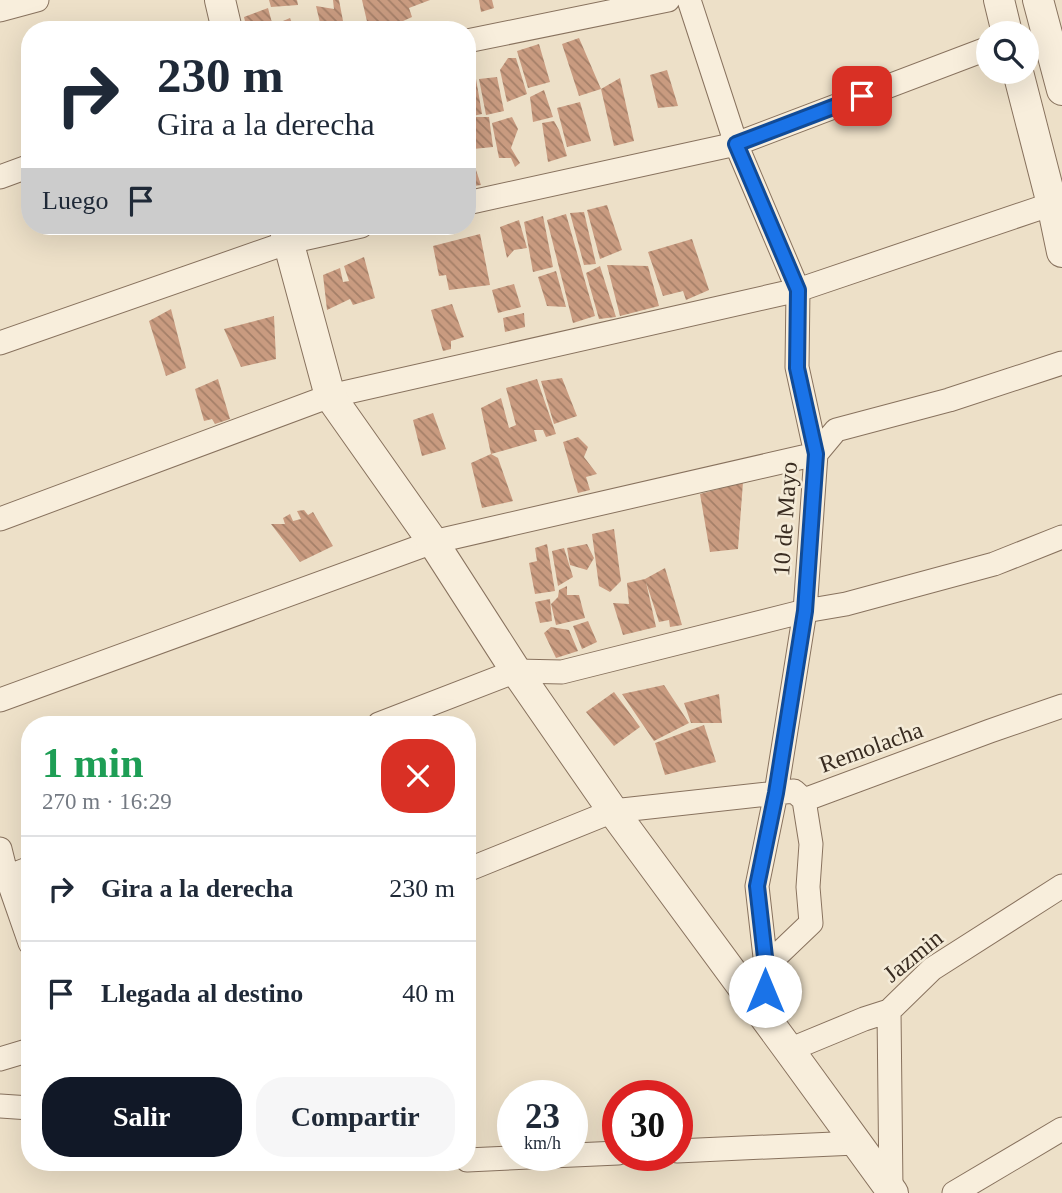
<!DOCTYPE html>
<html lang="es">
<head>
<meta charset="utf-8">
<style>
	body { margin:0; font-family:"Times New Roman",serif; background:#f6f6f7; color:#1f2937; height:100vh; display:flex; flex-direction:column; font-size:26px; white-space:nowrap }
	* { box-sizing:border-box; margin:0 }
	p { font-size:23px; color:#747a83 }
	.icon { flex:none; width:38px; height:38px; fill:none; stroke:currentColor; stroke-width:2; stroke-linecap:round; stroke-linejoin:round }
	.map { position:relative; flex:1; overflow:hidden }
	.panel { position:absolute; left:21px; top:716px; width:455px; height:455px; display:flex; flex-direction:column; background:#fff; border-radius:28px; box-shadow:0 7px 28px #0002 }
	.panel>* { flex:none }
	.guide { position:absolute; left:21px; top:21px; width:455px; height:214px; border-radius:28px; box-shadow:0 7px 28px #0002; background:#fff; color:#1f2937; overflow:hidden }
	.buttons { position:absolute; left:976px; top:21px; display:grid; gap:14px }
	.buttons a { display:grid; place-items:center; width:63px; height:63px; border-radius:50%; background:#fff; box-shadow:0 7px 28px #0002; font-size:35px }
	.speed { position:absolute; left:497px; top:1080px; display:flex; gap:14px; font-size:35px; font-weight:700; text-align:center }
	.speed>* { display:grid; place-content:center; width:91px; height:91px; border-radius:50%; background:#fff; box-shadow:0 7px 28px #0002; line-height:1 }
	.speed small { font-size:18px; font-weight:400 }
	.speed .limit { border:10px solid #d22; background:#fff; color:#111 }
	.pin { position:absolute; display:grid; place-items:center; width:60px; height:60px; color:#fff; margin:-30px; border-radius:14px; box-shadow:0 4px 10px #0006 }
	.me { position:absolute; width:77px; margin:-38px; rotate:0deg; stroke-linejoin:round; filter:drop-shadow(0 0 5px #0008) }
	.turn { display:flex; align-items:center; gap:24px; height:147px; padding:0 21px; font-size:32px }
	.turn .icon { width:91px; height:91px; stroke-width:2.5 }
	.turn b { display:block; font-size:49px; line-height:60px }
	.then { display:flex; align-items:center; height:66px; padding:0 21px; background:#0003; gap:14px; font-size:26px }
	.round { display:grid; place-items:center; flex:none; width:74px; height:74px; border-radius:28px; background:#f6f6f7 }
	.head { display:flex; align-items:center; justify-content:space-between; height:119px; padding:0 21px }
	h1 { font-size:42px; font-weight:700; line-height:52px; color:#1e9e55 }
	.primary-button { display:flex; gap:14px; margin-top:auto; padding:14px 21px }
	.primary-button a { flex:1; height:80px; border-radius:28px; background:#111827; color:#fff; font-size:28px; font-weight:700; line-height:80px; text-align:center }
	.primary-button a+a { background:#f6f6f7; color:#1f2937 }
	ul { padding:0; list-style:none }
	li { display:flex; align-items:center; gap:21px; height:105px; padding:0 21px; border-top:2px solid #e0e1e3 }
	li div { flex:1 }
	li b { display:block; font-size:26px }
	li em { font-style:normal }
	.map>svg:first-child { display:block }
	.building { fill:url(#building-back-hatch) }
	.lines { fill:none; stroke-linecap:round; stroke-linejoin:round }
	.minor-casing { stroke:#88725e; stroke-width:25 }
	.tertiary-casing { stroke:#88725e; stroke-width:32 }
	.minor { stroke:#f8eedc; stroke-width:23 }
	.tertiary { stroke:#f8eedc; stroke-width:30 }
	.route-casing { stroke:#114b97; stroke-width:18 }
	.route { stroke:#1a73e8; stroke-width:12 }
	.labels { text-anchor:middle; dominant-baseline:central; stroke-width:5; stroke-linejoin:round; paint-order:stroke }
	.street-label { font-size:24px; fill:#392c21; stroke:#f4ebd8 }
</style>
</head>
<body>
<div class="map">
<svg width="1062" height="1193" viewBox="0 0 1062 1193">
	<defs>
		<pattern id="building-back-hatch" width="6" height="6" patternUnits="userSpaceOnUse" patternTransform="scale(1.75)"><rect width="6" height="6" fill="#c99b80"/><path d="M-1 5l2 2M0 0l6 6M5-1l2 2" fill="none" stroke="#a47f68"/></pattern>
	</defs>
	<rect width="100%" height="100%" fill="#ede0c8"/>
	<path class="building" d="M 269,0 L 297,0 L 298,5 L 271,7 Z
		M 333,0 L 339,0 L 343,21 L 321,27 L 316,6 L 334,9 Z
		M 362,0 L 430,0 L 409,8 L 412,17 L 383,30 L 369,30 Z
		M 479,0 L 492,0 L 494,8 L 481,12 Z
		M 268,8 L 274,30 L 247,30 L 244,17 Z
		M 290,18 L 295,30 L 277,30 L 276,24 Z
		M 579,38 L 601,89 L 579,96 L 562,44 Z
		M 539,44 L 550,82 L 528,88 L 517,51 Z
		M 508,58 L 516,58 L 527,94 L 507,102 L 500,70 Z
		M 467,67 L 474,67 L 482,114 L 468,117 L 489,117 L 493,147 L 473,149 L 467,128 Z
		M 667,70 L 678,106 L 658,108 L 650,75 Z
		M 497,77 L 504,111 L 486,115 L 479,79 Z
		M 620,78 L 634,141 L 614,146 L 601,89 Z
		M 544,90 L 553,117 L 533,122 L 530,97 Z
		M 580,102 L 591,141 L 567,147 L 557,108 Z
		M 512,117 L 518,129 L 511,148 L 520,163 L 515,167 L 511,158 L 499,158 L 492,123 Z
		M 554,121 L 559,130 L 567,156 L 548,162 L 542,123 Z
		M 467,143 L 481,185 L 467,187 Z
		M 607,205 L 622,250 L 600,259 L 587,210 Z
		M 584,212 L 596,264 L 584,265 L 570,213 Z
		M 566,214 L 595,316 L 573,323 L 547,220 Z
		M 543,216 L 553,267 L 533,272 L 524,222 Z
		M 519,220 L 527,248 L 514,250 L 507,258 L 500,227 Z
		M 480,234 L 490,285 L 449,290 L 446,275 L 439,276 L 433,246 Z
		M 692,239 L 709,290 L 686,300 L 683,291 L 663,296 L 648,252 Z
		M 364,257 L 375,298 L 353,305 L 350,299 L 327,310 L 323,275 L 340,268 L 343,282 L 349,281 L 344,266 Z
		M 607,265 L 648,266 L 659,306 L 620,316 Z
		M 600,266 L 616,317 L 599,319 L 586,273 Z
		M 556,271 L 566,307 L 547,306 L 538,277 Z
		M 514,284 L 521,307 L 498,313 L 492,290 Z
		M 452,304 L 464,337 L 451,341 L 451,349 L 443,351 L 431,310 Z
		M 171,309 L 186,368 L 166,376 L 149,321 Z
		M 524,313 L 525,327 L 505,332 L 503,318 Z
		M 274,316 L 276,359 L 241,367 L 224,329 Z
		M 562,378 L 577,416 L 554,424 L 541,381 Z
		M 218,379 L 230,419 L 215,424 L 212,419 L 204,421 L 195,389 Z
		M 537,379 L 556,434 L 546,437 L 543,430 L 534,430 L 537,441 L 491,454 L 498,458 L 513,501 L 482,508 L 471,463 L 491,454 L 481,408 L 501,398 L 509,428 L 516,425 L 506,388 Z
		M 433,413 L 446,449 L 422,456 L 413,420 Z
		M 578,437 L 588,447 L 584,457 L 597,474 L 586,477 L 590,490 L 578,493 L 563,442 Z
		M 743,482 L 738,549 L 710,552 L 700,494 Z
		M 304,510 L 308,515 L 313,512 L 333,546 L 300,562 L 271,524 L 285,524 L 283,518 L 290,514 L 293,521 L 301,519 L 297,511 Z
		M 614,529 L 621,581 L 610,592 L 599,586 L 592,534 Z
		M 547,544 L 555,591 L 535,594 L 529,563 L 537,561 L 535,548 Z
		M 587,544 L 594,558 L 587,570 L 570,565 L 567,548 Z
		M 564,548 L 573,577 L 558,586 L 552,551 Z
		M 665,568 L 682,625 L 670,627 L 669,620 L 659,622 L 646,582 L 656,627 L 623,635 L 613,603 L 629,604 L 627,583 L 645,579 Z
		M 567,586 L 567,595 L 579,595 L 585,618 L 556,625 L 551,604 L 558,597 L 559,590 Z
		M 550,599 L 552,621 L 540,623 L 535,602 Z
		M 588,621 L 597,642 L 582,649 L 573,626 Z
		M 551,627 L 569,630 L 578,651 L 556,658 L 544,633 Z
		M 664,685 L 689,723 L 654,741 L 622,694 Z
		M 614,692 L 640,727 L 614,746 L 586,712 Z
		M 719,694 L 722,723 L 691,723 L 684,703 Z
		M 704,725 L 716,762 L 665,775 L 655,743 Z"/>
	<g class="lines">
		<defs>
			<path id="minor" d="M 689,0 L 736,144 L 798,290 L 797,367 L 816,454 L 805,611 L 776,793 L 757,886 L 766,966 L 764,1016
				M 0,10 L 37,0
				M 467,41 L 668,0
				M 0,177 L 30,166
				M 467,203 L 736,144 L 989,48
				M 0,343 L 289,242 L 361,226
				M 0,519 L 330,396 L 798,290 L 1052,204
				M 0,700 L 433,542 L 816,454 L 836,430 L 949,400 L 1062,363
				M 379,724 L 516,671 L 562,672 L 805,611 L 846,604 L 994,564 L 1062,537
				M 0,849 L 7,877 L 30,943
				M 467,870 L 613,811 L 794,791 L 804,800 L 990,731 L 1062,706
				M 0,880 L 30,868
				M 766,966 L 811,923 L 808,887 L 811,844 L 804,800
				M 889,1011 L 891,1190
				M 789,1050 L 864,1019 L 889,1011 L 932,969 L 1062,886
				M 0,1059 L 30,1050
				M 0,1106 L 30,1108
				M 677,1151 L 856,1143
				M 467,1160 L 618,1153
				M 954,1193 L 1062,1129"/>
			<path id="tertiary" d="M 220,0 L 227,30
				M 999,0 L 1007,33
				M 1038,0 L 1062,90
				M 1018,72 L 1052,204 L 1062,252
				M 284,226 L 330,396 L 433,542 L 516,671 L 613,811 L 789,1050 L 893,1193"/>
		</defs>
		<use href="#minor" class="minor-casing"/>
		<use href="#tertiary" class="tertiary-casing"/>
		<use href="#minor" class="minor"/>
		<use href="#tertiary" class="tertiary"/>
	</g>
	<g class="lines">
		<defs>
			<path id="route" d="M 765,991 L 766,966 L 757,886 L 776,793 L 805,611 L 816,454 L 797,368 L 798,290 L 736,144 L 862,96"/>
		</defs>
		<use href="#route" class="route-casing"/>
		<use href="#route" class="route"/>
	</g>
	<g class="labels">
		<g class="street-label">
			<text transform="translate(785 519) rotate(-86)">10 de Mayo</text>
			<text transform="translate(871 747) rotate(-20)">Remolacha</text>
			<text transform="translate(913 956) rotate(-39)">Jazmin</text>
		</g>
	</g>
</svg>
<div class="buttons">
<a><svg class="icon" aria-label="search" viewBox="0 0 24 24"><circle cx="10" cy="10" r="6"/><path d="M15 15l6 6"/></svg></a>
</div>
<div class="speed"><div>23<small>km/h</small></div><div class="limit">30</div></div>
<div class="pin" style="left:862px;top:96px;background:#d93025"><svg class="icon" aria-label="arrive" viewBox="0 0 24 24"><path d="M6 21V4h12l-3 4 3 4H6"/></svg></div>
<svg class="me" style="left:765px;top:991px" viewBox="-20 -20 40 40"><circle r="19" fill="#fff"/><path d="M0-13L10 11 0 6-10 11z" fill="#1a73e8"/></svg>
<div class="guide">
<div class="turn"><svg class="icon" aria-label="right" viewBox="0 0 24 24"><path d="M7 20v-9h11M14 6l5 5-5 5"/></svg><div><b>230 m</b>Gira a la derecha</div></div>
<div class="then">Luego<svg class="icon" aria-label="arrive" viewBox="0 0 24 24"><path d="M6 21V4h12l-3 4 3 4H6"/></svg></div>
</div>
<section class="panel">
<div class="head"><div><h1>1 min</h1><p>270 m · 16:29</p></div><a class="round" style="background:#d93025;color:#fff"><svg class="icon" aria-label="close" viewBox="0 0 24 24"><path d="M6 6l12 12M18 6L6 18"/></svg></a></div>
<ul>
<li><svg class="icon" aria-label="right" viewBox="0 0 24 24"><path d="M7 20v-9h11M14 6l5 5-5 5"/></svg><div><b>Gira a la derecha</b></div><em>230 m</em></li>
<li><svg class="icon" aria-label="arrive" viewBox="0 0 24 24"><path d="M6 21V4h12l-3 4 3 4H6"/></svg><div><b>Llegada al destino</b></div><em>40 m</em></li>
</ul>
<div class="primary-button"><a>Salir</a><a>Compartir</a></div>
</section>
</div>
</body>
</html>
